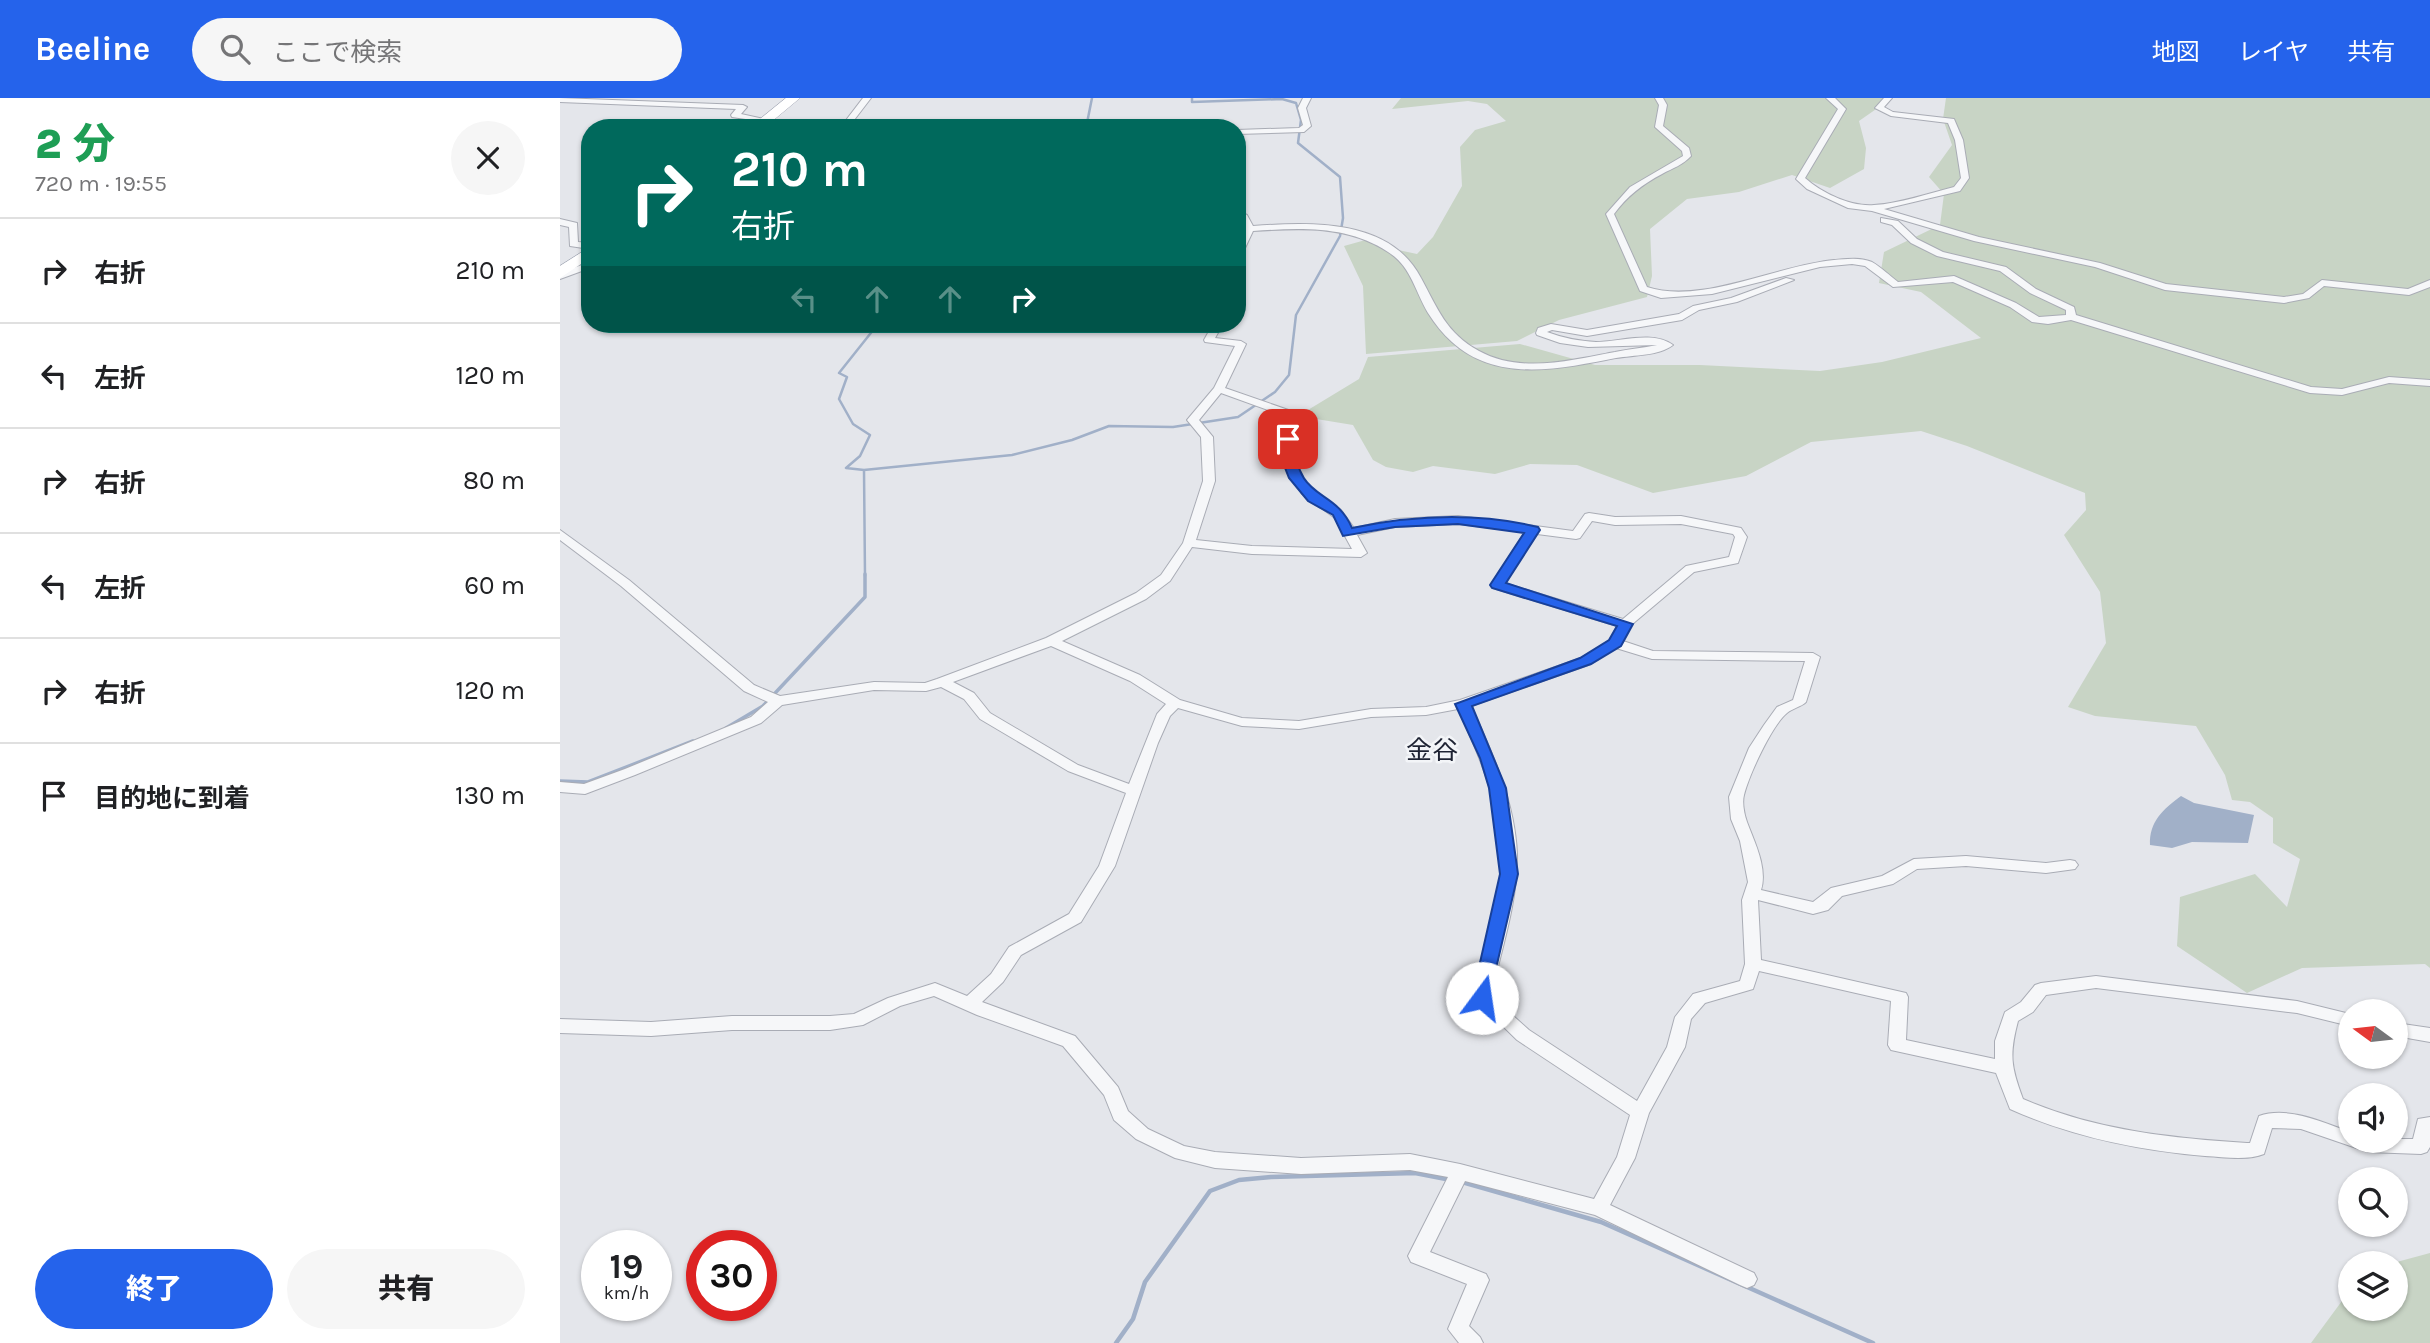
<!DOCTYPE html>
<html lang="ja">
<head>
<meta charset="utf-8">
<style>
	body { margin:0; font-family:Karla,"Noto Sans JP",sans-serif; background:#f6f6f6; color:#202124; height:100vh; display:flex; flex-direction:column; font-size:26px; white-space:nowrap }
	* { box-sizing:border-box; margin:0 }
	p { font-size:23px; color:#757577 }
	.icon { flex:none; width:38px; height:38px; fill:none; stroke:currentColor; stroke-width:2; stroke-linecap:round; stroke-linejoin:round }
	.map { position:relative; flex:1; overflow:hidden }
	.panel { display:flex; flex-direction:column; background:#fff; width:560px }
	.panel>* { flex:none }
	.hud { position:absolute; left:21px; top:21px; width:665px; height:214px; border-radius:28px; box-shadow:0 2px 5px #0004; background:#00695c; color:#fff; overflow:hidden }
	.needle { width:46px; rotate:285deg }
	.tools { position:absolute; left:1778px; top:901px; display:grid; gap:14px }
	.tools a { display:grid; place-items:center; width:70px; height:70px; border-radius:50%; background:#fff; box-shadow:0 2px 5px #0004; font-size:35px }
	.speed { position:absolute; left:21px; top:1132px; display:flex; gap:14px; font-size:35px; font-weight:700; text-align:center }
	.speed>* { display:grid; place-content:center; width:91px; height:91px; border-radius:50%; background:#fff; box-shadow:0 2px 5px #0004; line-height:1 }
	.speed small { font-size:18px; font-weight:400 }
	.speed .limit { border:10px solid #d22; background:#fff; color:#111 }
	.pin { position:absolute; display:grid; place-items:center; width:60px; height:60px; color:#fff; margin:-30px; border-radius:14px; box-shadow:0 4px 10px #0006 }
	.me { position:absolute; width:77px; margin:-38px; rotate:14deg; stroke-linejoin:round; filter:drop-shadow(0 0 5px #0008) }
	.turn { display:flex; align-items:center; gap:24px; height:147px; padding:0 35px; font-size:32px }
	.turn .icon { width:91px; height:91px; stroke-width:2.5 }
	.turn b { display:block; font-size:49px; line-height:60px }
	.lanes { display:flex; align-items:center; height:66px; padding:0 35px; background:#0003; justify-content:center; gap:35px; direction:ltr }
	.lanes .off { opacity:.35 }
	.round { display:grid; place-items:center; flex:none; width:74px; height:74px; border-radius:37px; background:#f6f6f6 }
	.overview { display:flex; align-items:center; justify-content:space-between; height:119px; padding:0 35px }
	h1 { font-size:42px; font-weight:800; line-height:52px; color:#1e9e55 }
	.primary-button { display:flex; gap:14px; margin-top:auto; padding:14px 35px }
	.primary-button a { flex:1; height:80px; border-radius:42px; background:#2563eb; color:#fff; font-size:28px; font-weight:800; line-height:80px; text-align:center }
	.primary-button a+a { background:#f6f6f6; color:#202124 }
	ul { padding:0; list-style:none }
	li { display:flex; align-items:center; gap:21px; height:105px; padding:0 35px; border-top:2px solid #e0e0e0 }
	li div { flex:1 }
	li b { display:block; font-size:26px }
	li em { font-style:normal }
	header { display:flex; align-items:center; gap:42px; box-sizing:border-box; height:98px; padding:0 35px; background:#2563eb; color:#fff }
	header strong { font-size:33px }
	nav { display:flex; gap:38px; margin-inline-start:auto; font-size:24px }
	.search { width:490px; height:63px; background:#f6f6f6; display:flex; align-items:center; gap:18px; box-sizing:border-box; padding:0 24px; border-radius:38px; color:#757577; font-size:26px }
	main { display:flex; flex:1; min-height:0 }
	.map>svg:first-child { display:block }
	.green { fill:#c8d4c5 }
	.water { fill:#a1b0c8 }
	.lines { fill:none; stroke-linecap:round; stroke-linejoin:round }
	.stream-far2 { stroke:#a1b0c8; stroke-width:2.5 }
	.stream-far1 { stroke:#a1b0c8; stroke-width:3.5 }
	.stream { stroke:#a1b0c8; stroke-width:4.5 }
	.street-casing { stroke:#a9acb5; stroke-width:2 }
	.primary-casing { stroke:#a4a9b6; stroke-width:1 }
	.street { fill:#f6f7f9; fill-rule:evenodd }
	.primary { fill:#fff; fill-rule:evenodd }
	.route { fill:#2563eb; stroke:#184099; stroke-width:2 }
	.labels { text-anchor:middle; dominant-baseline:central; stroke-width:5; stroke-linejoin:round; paint-order:stroke }
	.quarter-label { font-size:26px; fill:#1e2333; stroke:#f3f5f8 }
</style>
</head>
<body>
<header>
<strong>Beeline</strong>
<div class="search"><svg class="icon" aria-label="search" viewBox="0 0 24 24"><circle cx="10" cy="10" r="6"/><path d="M15 15l6 6"/></svg>ここで検索</div>
<nav><a>地図</a><a>レイヤ</a><a>共有</a></nav>
</header>
<main>
<section class="panel">
<div class="overview"><div><h1>2 分</h1><p>720 m · 19:55</p></div><a class="round"><svg class="icon" aria-label="close" viewBox="0 0 24 24"><path d="M6 6l12 12M18 6L6 18"/></svg></a></div>
<ul>
<li><svg class="icon" aria-label="right" viewBox="0 0 24 24"><path d="M7 20v-9h11M14 6l5 5-5 5"/></svg><div><b>右折</b></div><em>210 m</em></li>
<li><svg class="icon" aria-label="left" viewBox="0 0 24 24"><path d="M17 20v-9H6M10 6l-5 5 5 5"/></svg><div><b>左折</b></div><em>120 m</em></li>
<li><svg class="icon" aria-label="right" viewBox="0 0 24 24"><path d="M7 20v-9h11M14 6l5 5-5 5"/></svg><div><b>右折</b></div><em>80 m</em></li>
<li><svg class="icon" aria-label="left" viewBox="0 0 24 24"><path d="M17 20v-9H6M10 6l-5 5 5 5"/></svg><div><b>左折</b></div><em>60 m</em></li>
<li><svg class="icon" aria-label="right" viewBox="0 0 24 24"><path d="M7 20v-9h11M14 6l5 5-5 5"/></svg><div><b>右折</b></div><em>120 m</em></li>
<li><svg class="icon" aria-label="arrive" viewBox="0 0 24 24"><path d="M6 21V4h12l-3 4 3 4H6"/></svg><div><b>目的地に到着</b></div><em>130 m</em></li>
</ul>
<div class="primary-button"><a>終了</a><a>共有</a></div>
</section>
<div class="map">
<svg width="1870" height="1245" viewBox="0 0 1870 1245">
	<rect width="100%" height="100%" fill="#e4e6eb"/>
	<path class="green" d="M 841,0 L 1332,0 L 1299,23 L 1306,50 L 1304,71 L 1270,90 L 1232,77 L 1179,94 L 1127,101 L 1090,131 L 1092,178 L 1087,199 L 999,222 L 957,243 L 806,256 L 803,188 L 784,148 L 809,141 L 824,149 L 857,156 L 873,139 L 902,88 L 900,49 L 915,32 L 946,23 L 927,6 L 908,3 L 832,11 Z
		M 1386,0 L 1870,0 L 1870,870 L 1865,866 L 1742,870 L 1687,895 L 1617,848 L 1620,799 L 1695,776 L 1727,809 L 1740,761 L 1713,745 L 1713,720 L 1690,704 L 1672,702 L 1665,677 L 1636,628 L 1535,618 L 1508,609 L 1546,545 L 1540,494 L 1504,437 L 1526,412 L 1525,395 L 1407,348 L 1361,333 L 1251,344 L 1186,378 L 1093,395 L 1017,367 L 970,366 L 935,376 L 873,368 L 853,374 L 826,369 L 813,362 L 793,327 L 738,318 L 799,281 L 808,259 L 960,246 L 1035,267 L 1140,267 L 1260,273 L 1322,264 L 1421,240 L 1361,194 L 1319,185 L 1324,154 L 1380,127 L 1384,96 L 1369,79 L 1392,47 L 1383,21 Z
		M 1870,1155 L 1870,1245 L 1751,1245 L 1790,1192 L 1790,1211 L 1836,1211 L 1836,1166 L 1833,1165 Z"/>
	<path class="water" d="M 1621,698 L 1634,705 L 1694,717 L 1688,745 L 1632,744 L 1612,750 L 1590,747 C 1589,724 1603,711 1621,698 Z"/>
	<g class="lines">
		<path class="stream-far2" d="M 526,30 L 532,0
			M 313,226 L 314,231 L 279,275 L 287,279 L 279,301 L 293,326 L 310,337 L 300,358 L 286,370 L 304,372 L 452,357 L 512,342 L 549,328 L 613,329 L 678,319 L 715,294 L 729,277 L 736,217 L 780,138 L 783,120 L 780,79 L 738,45 L 741,22 L 736,5 L 722,1 L 632,4 L 632,0
			M 304,372 L 305,478"/>
		<path class="stream-far1" d="M 166,630 L 203,608 L 305,499 L 305,476
			M 0,683 L 28,684 L 133,643"/>
		<path class="stream" d="M 902,1084 L 1041,1124 L 1313,1245
			M 556,1245 L 573,1221 L 585,1184 L 650,1093 L 679,1082 L 711,1079 L 855,1075 L 891,1082"/>
		<defs>
			<path id="street" d="M 0,0 L 183,7 L 187,9 L 181,16 L 209,22 L 205,24 L 172,19 L 171,17 L 176,11 L 0,4 Z
				M 303,0 L 311,0 L 288,30 L 280,30 Z
				M 743,0 L 751,0 L 746,10 L 751,28 L 744,34 L 677,36 L 677,32 L 739,30 L 743,27 L 738,10 Z
				M 1095,0 L 1103,0 L 1107,7 L 1103,28 L 1129,50 L 1131,58 C 1123,67 1113,70 1102,76 C 1083,86 1067,98 1054,116 L 1087,189 C 1141,207 1218,167 1274,162 C 1286,161 1300,159 1312,164 C 1321,169 1330,178 1338,184 L 1394,178 L 1456,205 L 1479,219 L 1506,217 L 1506,212 L 1470,195 L 1440,173 L 1377,158 L 1351,145 L 1332,127 L 1321,124 L 1321,120 L 1338,123 L 1357,141 L 1383,154 L 1446,169 L 1476,191 L 1514,209 L 1516,217 L 1751,289 L 1782,291 L 1829,279 L 1870,282 L 1870,288 L 1829,285 L 1782,297 L 1750,295 L 1511,222 L 1488,226 L 1472,224 L 1450,209 L 1393,184 L 1333,189 L 1305,168 L 1292,166 L 1260,169 L 1152,196 L 1101,200 L 1080,193 L 1046,116 L 1070,89 L 1123,58 L 1122,53 L 1095,29 L 1099,7 Z
				M 1266,0 L 1275,0 L 1286,11 L 1245,80 C 1262,95 1291,109 1314,107 C 1338,106 1370,95 1394,89 L 1401,80 L 1395,42 L 1388,25 L 1331,18 L 1315,10 L 1324,0 L 1332,0 L 1324,9 L 1333,14 L 1394,21 L 1403,42 L 1409,80 L 1400,93 L 1324,111 L 1419,139 L 1540,165 L 1606,186 L 1724,199 L 1743,196 L 1762,182 L 1848,191 L 1870,182 L 1870,189 L 1849,197 L 1764,188 L 1749,200 L 1724,205 L 1605,192 L 1535,169 L 1414,143 L 1312,113 L 1288,110 L 1247,91 L 1236,81 L 1278,11 Z
				M 677,112 L 687,117 L 693,128 C 750,124 830,120 861,180 C 878,211 886,235 919,253 C 960,276 1012,262 1055,254 C 1069,251 1083,250 1097,247 L 1028,249 L 1000,245 L 977,237 L 976,235 L 978,230 L 991,226 L 1027,232 L 1119,216 L 1133,208 L 1171,200 L 1226,180 L 1234,182 L 1177,204 L 1139,212 L 1122,222 L 1027,238 L 992,232 L 987,234 C 1003,240 1019,243 1036,244 C 1059,244 1093,232 1113,247 C 1099,258 1074,257 1056,260 C 1003,270 938,286 892,244 C 883,236 875,226 868,215 C 855,193 851,168 828,154 C 787,127 740,130 693,133 L 685,150 L 682,177 L 677,180 L 677,146 L 685,131 L 677,119 Z
				M 0,121 L 17,125 L 18,144 L 30,145 L 30,151 L 10,148 L 9,129 L 0,127 Z
				M 30,164 L 30,170 L 0,181 L 0,175 Z
				M 653,226 L 663,226 L 655,240 L 681,243 L 686,246 L 665,290 L 737,315 L 735,353 L 739,375 L 750,391 L 781,412 L 794,430 L 835,421 L 898,418 L 1013,433 L 1025,416 L 1029,415 L 1055,419 L 1121,418 L 1181,430 L 1187,439 L 1178,465 L 1134,474 L 1070,528 L 1063,543 L 1093,553 L 1253,555 L 1260,559 L 1246,604 C 1241,609 1233,610 1227,615 C 1212,627 1189,677 1184,697 C 1182,704 1184,716 1187,724 C 1194,743 1208,770 1201,792 L 1253,804 L 1271,790 L 1322,778 L 1354,761 L 1406,758 L 1486,765 L 1510,762 L 1515,763 L 1518,767 L 1515,771 L 1486,775 L 1406,768 L 1357,771 L 1333,786 L 1282,798 L 1268,812 L 1253,816 L 1198,802 L 1201,862 L 1346,895 L 1348,899 L 1346,942 L 1435,961 L 1435,943 L 1445,914 L 1461,904 L 1475,887 L 1481,885 L 1536,878 L 1737,903 L 1790,916 L 1790,928 L 1737,915 L 1536,890 L 1486,897 L 1473,914 L 1458,923 C 1449,957 1451,969 1463,1001 C 1535,1032 1609,1040 1687,1045 L 1690,1045 L 1699,1018 C 1728,1008 1762,1024 1790,1034 L 1790,1043 L 1836,1043 L 1836,1041 L 1853,1041 L 1858,1021 L 1870,1019 L 1870,1049 L 1867,1054 L 1861,1056 L 1808,1054 L 1741,1031 L 1712,1030 L 1704,1056 C 1685,1063 1665,1059 1645,1058 C 1577,1052 1513,1039 1450,1011 L 1436,975 L 1331,952 L 1328,947 L 1331,903 L 1199,873 L 1193,891 L 1145,905 L 1131,921 L 1125,949 L 1089,1015 L 1075,1060 L 1050,1107 L 1194,1175 L 1197,1181 L 1194,1187 L 1187,1190 L 1180,1187 L 1035,1117 L 905,1083 L 870,1154 L 926,1176 L 929,1182 L 909,1228 L 920,1239 L 923,1245 L 899,1245 L 888,1231 L 907,1186 L 851,1164 L 848,1158 L 888,1079 L 850,1072 L 741,1076 L 655,1070 L 615,1060 L 576,1041 L 554,1022 L 544,997 L 503,948 L 417,917 L 374,898 L 340,908 L 303,927 L 270,932 L 172,932 L 91,938 L 0,935 L 0,921 L 91,924 L 172,918 L 270,918 L 294,916 L 328,900 L 375,885 L 407,898 L 431,876 L 449,849 L 509,816 L 539,768 L 566,695 L 508,673 L 420,621 L 404,601 L 381,589 L 366,593 L 314,592 L 222,607 L 201,625 L 75,677 L 25,696 L 0,694 L 0,684 L 24,686 L 65,671 L 191,619 L 208,604 L 184,593 L 61,488 L 0,442 L 0,432 L 69,482 L 194,587 L 220,598 L 314,584 L 365,585 L 377,581 L 486,540 L 576,495 L 601,477 L 623,445 L 643,383 L 641,339 L 627,322 L 654,290 L 675,248 L 645,244 L 644,242 ZM 661,295 L 727,319 L 724,353 L 728,375 L 742,396 L 775,420 L 792,451 L 692,448 L 636,442 L 655,383 L 653,339 L 639,322 ZM 1032,423 L 1055,427 L 1121,426 L 1173,436 L 1175,439 L 1169,459 L 1126,468 L 1063,521 L 944,485 L 977,436 L 1016,441 L 1020,440 ZM 898,426 L 965,434 L 931,487 L 933,490 L 1057,528 L 1050,543 L 1021,560 L 900,602 L 866,609 L 811,611 L 739,623 L 682,620 L 620,602 L 580,577 L 502,543 L 586,501 L 610,483 L 632,449 L 692,456 L 801,459 L 807,455 L 797,437 L 835,429 ZM 491,548 L 570,583 L 606,606 L 597,616 L 569,686 L 518,667 L 430,615 L 414,595 L 393,584 ZM 1056,550 L 1092,561 L 1245,563 L 1233,602 L 1217,609 L 1204,627 L 1189,650 L 1169,699 L 1171,721 L 1180,743 L 1188,784 L 1182,802 L 1185,866 L 1180,883 L 1133,896 L 1115,919 L 1107,949 L 1077,1003 L 969,932 L 931,898 C 941,852 958,804 957,756 C 955,704 932,654 911,608 L 1031,566 ZM 618,610 L 682,628 L 739,631 L 811,619 L 866,617 L 898,611 C 919,656 940,706 941,756 C 942,805 925,853 914,900 L 957,942 L 1070,1017 L 1057,1059 L 1034,1101 L 900,1066 L 850,1056 L 741,1060 L 655,1054 L 624,1048 L 588,1031 L 568,1013 L 558,989 L 515,938 L 422,904 L 443,884 L 461,857 L 521,824 L 555,768 L 598,645 L 610,618 Z
				M 1836,925 L 1870,930 L 1870,944 L 1836,938 Z"/>
			<path id="primary" d="M 226,0 L 240,0 L 204,30 L 189,30 Z
				M 30,149 L 30,160 L 0,180 L 0,168 Z"/>
		</defs>
		<use href="#street" class="street-casing"/>
		<use href="#primary" class="primary-casing"/>
		<use href="#street" class="street"/>
		<use href="#primary" class="primary"/>
	</g>
	<path class="route" d="M 728,337 L 734,341 C 737,406 773,387 792,430 C 854,417 916,414 978,429 L 980,432 L 946,485 L 1073,526 L 1061,548 L 1031,566 L 912,608 L 946,690 L 958,776 L 928,905 L 915,905 L 912,900 L 940,776 L 929,690 L 920,660 L 895,606 L 1020,560 L 1049,542 L 1057,528 L 932,490 L 930,487 L 964,435 L 898,426 L 835,429 L 783,438 L 773,417 L 748,403 L 729,380 L 722,362 L 721,341 Z"/>
	<g class="labels">
		<g class="quarter-label">
			<text x="872" y="652">金谷</text>
		</g>
	</g>
</svg>
<div class="tools">
<a><svg class="needle" viewBox="-14 -14 28 28"><path d="M0-13l5 13h-10z" fill="#e53935"/><path d="M0 13l5-13h-10z" fill="#757577"/></svg></a>
<a><svg class="icon" aria-label="sound" viewBox="0 0 24 24"><path d="M4 9h4l5-4v14l-5-4H4zM17 9q2 3 0 6"/></svg></a>
<a><svg class="icon" aria-label="search" viewBox="0 0 24 24"><circle cx="10" cy="10" r="6"/><path d="M15 15l6 6"/></svg></a>
<a><svg class="icon" aria-label="layers" viewBox="0 0 24 24"><path d="M12 4l9 5-9 5-9-5zM3 14l9 5 9-5"/></svg></a>
</div>
<div class="speed"><div>19<small>km/h</small></div><div class="limit">30</div></div>
<div class="pin" style="left:728px;top:341px;background:#d93025"><svg class="icon" aria-label="arrive" viewBox="0 0 24 24"><path d="M6 21V4h12l-3 4 3 4H6"/></svg></div>
<svg class="me" style="left:922px;top:900px" viewBox="-20 -20 40 40"><circle r="19" fill="#fff"/><path d="M0-13L10 11 0 6-10 11z" fill="#2563eb"/></svg>
<div class="hud">
<div class="turn"><svg class="icon" aria-label="right" viewBox="0 0 24 24"><path d="M7 20v-9h11M14 6l5 5-5 5"/></svg><div><b>210 m</b>右折</div></div>
<div class="lanes"><svg class="icon off" aria-label="left" viewBox="0 0 24 24"><path d="M17 20v-9H6M10 6l-5 5 5 5"/></svg><svg class="icon off" aria-label="ahead" viewBox="0 0 24 24"><path d="M12 20V5M6 11l6-6 6 6"/></svg><svg class="icon off" aria-label="ahead" viewBox="0 0 24 24"><path d="M12 20V5M6 11l6-6 6 6"/></svg><svg class="icon" aria-label="right" viewBox="0 0 24 24"><path d="M7 20v-9h11M14 6l5 5-5 5"/></svg></div>
</div>
</div>
</main>
</body>
</html>
